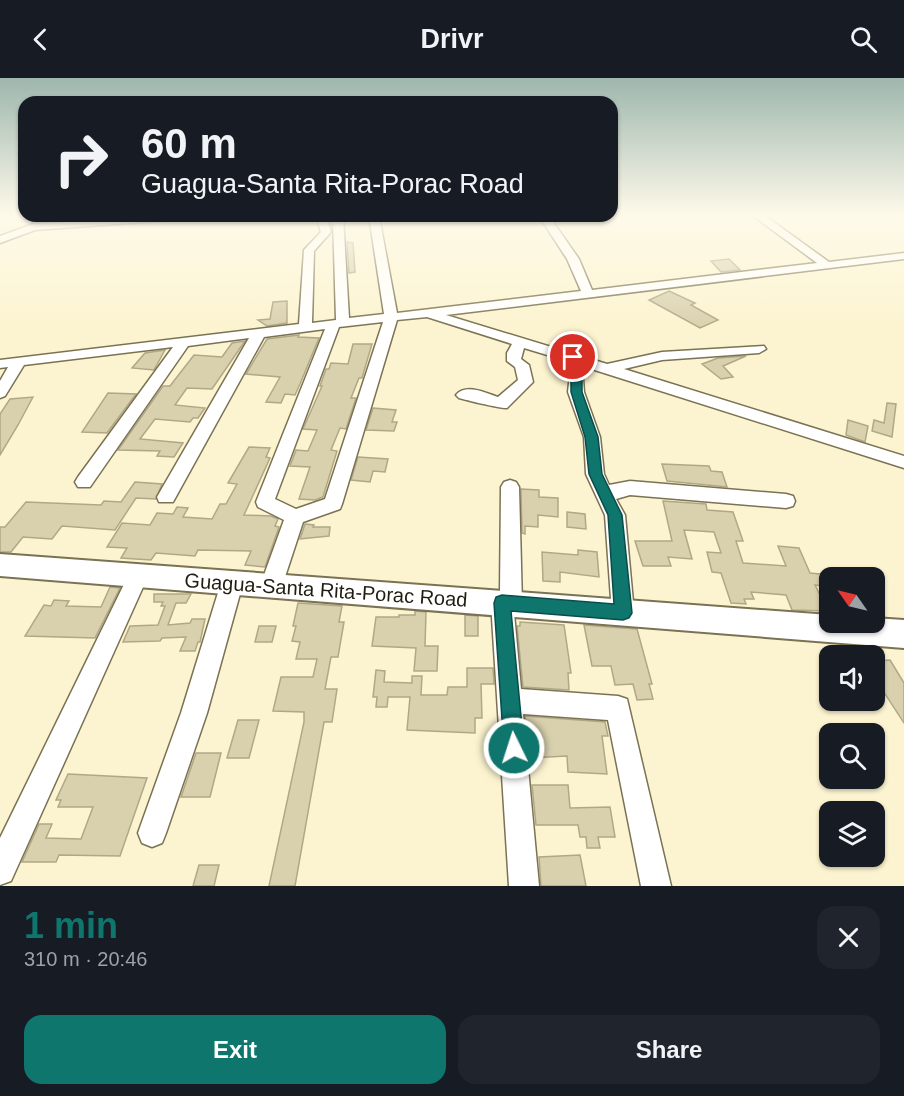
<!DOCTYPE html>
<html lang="en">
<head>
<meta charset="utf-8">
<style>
	body { margin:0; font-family:Helvetica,sans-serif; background:#20242c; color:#f1f3f6; height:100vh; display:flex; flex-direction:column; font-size:22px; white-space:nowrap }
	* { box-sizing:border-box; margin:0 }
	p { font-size:20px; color:#9ea1a6 }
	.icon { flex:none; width:33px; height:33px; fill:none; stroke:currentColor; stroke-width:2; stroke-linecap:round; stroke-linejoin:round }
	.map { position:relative; height:808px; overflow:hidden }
	.drawer { display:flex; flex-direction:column; background:#171b24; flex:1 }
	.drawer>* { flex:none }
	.top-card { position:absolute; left:18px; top:18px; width:600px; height:126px; border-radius:18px; box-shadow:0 2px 4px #0004; background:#171b24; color:#f1f3f6; overflow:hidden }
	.needle { width:39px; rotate:304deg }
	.buttons { position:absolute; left:819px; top:489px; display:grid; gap:12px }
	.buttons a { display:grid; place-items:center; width:66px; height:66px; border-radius:12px; background:#171b24; box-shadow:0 2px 4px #0004; font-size:30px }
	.pin { position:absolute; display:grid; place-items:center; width:51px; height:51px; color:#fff; margin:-26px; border:3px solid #fff; border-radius:50%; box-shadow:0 2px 6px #0007 }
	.me { position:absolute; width:66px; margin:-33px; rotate:356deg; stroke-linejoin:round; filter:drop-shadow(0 0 4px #0008) }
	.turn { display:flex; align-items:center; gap:21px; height:126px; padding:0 24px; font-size:27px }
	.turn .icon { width:78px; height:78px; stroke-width:2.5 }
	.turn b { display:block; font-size:42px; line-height:51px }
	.round { display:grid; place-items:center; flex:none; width:63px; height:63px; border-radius:18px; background:#20242c }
	.overview { display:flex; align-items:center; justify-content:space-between; height:102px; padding:0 24px }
	h1 { font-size:36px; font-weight:800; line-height:45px; color:#0f766e }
	.action { display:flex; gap:12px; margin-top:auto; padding:12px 24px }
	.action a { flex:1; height:69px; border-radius:18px; background:#0f766e; color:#fff; font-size:24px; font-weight:800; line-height:69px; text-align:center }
	.action a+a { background:#20242c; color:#f1f3f6 }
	header { display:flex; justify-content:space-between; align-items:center; height:78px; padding:0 24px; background:#171b24; font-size:27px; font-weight:800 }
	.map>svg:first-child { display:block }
	.building { fill:#d9d1ae; stroke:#b0a786; stroke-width:1.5 }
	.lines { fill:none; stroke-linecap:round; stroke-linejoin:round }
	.minor-casing { stroke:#7a7252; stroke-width:3 }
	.major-casing { stroke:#7a7252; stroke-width:4 }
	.minor { fill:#fff; fill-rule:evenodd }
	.major { fill:#fff; fill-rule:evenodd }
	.route { fill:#0f766e; stroke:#0a4d48; stroke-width:1.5 }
	.labels { text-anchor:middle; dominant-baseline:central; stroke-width:5; stroke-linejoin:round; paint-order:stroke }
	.near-street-label { font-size:20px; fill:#211e11; stroke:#fff }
</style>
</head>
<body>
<header><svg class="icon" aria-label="back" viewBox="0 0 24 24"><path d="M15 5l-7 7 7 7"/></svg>Drivr<svg class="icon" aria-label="search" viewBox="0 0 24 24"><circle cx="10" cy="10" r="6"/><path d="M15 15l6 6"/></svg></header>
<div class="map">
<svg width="904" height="808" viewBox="0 0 904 808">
	<rect width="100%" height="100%" fill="#fcf4d0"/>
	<path class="building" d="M 347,164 L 353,165 L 355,194 L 349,195 Z
		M 729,181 L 740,192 L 721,194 L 711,183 Z
		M 669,213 L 695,225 L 691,227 L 718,242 L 700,250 L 649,222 Z
		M 287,223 L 287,245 L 267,248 L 258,242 L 270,241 L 273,224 Z
		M 299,257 L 298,259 L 319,260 L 300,306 L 295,317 L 285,316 L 281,325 L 266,324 L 280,299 L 246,296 L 267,261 Z
		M 245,263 L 212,311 L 187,310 L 175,327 L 205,330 L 198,340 L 193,340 L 190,344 L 155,341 L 140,361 L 183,365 L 174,379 L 157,378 L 160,373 L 118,372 L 163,308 L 170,308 L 194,277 L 222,279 L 232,265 Z
		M 353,266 L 372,266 L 362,300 L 359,300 L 351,320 L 356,320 L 346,351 L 340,350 L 331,372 L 337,373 L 323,419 L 315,422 L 299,421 L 310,389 L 290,388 L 296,372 L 308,373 L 317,352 L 303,351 L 322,308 L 320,308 L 326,291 L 329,291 L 331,285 L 348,286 Z
		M 165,272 L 154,292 L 132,290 L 145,275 Z
		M 746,278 L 723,288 L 733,299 L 721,301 L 702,286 L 718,280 Z
		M 108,315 L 136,316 L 107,355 L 82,354 Z
		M 33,319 L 18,347 L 0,377 L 0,336 L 10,321 Z
		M 887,325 L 896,326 L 892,359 L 872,353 L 874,342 L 884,345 Z
		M 373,330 L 396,332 L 392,344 L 397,344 L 394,353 L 366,352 Z
		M 848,342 L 868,348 L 865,364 L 846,357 Z
		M 249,369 L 270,370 L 266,379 L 270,380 L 244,437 L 271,438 L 278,441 L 275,448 L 279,449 L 265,489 L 245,487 L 251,473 L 198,472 L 195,478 L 156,475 L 151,482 L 121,480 L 127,470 L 107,469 L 122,445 L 150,447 L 157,435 L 173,436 L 177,429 L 188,430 L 183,439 L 212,441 L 220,426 L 226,426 L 237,406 L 228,405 Z
		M 358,379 L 388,381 L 385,394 L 373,393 L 370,404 L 351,402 Z
		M 662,386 L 709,388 L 711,393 L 722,394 L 727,409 L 667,403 Z
		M 135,404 L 162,406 L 156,421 L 136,420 L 115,452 L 62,448 L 52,461 L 23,459 L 11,474 L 0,474 L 0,449 L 5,449 L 26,424 L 101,427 L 104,423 L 121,424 Z
		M 521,411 L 539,412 L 539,419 L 558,420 L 558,439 L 538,437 L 538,449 L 525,448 L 525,456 L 522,455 Z
		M 663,423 L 706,426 L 707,432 L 733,434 L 743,463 L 736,463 L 743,485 L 786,488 L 778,468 L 799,470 L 810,495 L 830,497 L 830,509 L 815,507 L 828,533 L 792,532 L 786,517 L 751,514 L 754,521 L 744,521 L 746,526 L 731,525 L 721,495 L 712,494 L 707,474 L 721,475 L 714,454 L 684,452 L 692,481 L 668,479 L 671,488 L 643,488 L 635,463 L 672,463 Z
		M 567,434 L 585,436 L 586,451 L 567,449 Z
		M 305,446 L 314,447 L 313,449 L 330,449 L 329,458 L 300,461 Z
		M 578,472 L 597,474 L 599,499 L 560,494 L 560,504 L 543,503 L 542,474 L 578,477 Z
		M 110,509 L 120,510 L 95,560 L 25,558 L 44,527 L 51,528 L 54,522 L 69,523 L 66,528 L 101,529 Z
		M 154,516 L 191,516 L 186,525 L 176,525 L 168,547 L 190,545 L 192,541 L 205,541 L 200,564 L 198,564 L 195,573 L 180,573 L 186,559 L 162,560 L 160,563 L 123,564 L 130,548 L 158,547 L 165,528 L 161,528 L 163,524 L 154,524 Z
		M 298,525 L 342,528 L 339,544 L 344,544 L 338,579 L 331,579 L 325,611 L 337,611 L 332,644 L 324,644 L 295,808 L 269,808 L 304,644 L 304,634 L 273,633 L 281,599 L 313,599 L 317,581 L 296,581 L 300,564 L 292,563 L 296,548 L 293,548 Z
		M 415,533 L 426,534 L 425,568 L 438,568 L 437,593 L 414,593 L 416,570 L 372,568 L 376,539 L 399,539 L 399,537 L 415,537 Z
		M 465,537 L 478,538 L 478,558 L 465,558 Z
		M 520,544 L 564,547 L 571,595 L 568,595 L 569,612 L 523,609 L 517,548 L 520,548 Z
		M 584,547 L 637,551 L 652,606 L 649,606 L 653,621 L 637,622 L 633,606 L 615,607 L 611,588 L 592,588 Z
		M 259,548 L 276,548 L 272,564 L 255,564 Z
		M 890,582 L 904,605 L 904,645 L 874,599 L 874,583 Z
		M 467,590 L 493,590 L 494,606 L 481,606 L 482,640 L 475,640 L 475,655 L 407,652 L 410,619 L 388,619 L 387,629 L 376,629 L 377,619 L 373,619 L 376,592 L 385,593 L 384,604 L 412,605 L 412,598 L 422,598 L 421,617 L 447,617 L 448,609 L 467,609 Z
		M 525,638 L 605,644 L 608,658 L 602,658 L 607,696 L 568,694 L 567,678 L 529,680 Z
		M 238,642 L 259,642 L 249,680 L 227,680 Z
		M 196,675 L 221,675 L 210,719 L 181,719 Z
		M 68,696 L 147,700 L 120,778 L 59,777 L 56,784 L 22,784 L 39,746 L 52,746 L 46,760 L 81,761 L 93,729 L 58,729 L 61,722 L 56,722 Z
		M 532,707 L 568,707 L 570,730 L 610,729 L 615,759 L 598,759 L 600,770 L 587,770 L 586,759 L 580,759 L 578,747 L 536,747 Z
		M 580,777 L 586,808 L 541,808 L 539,779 Z
		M 199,787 L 219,787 L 214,808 L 193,808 Z"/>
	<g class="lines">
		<defs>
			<path id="minor" d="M 752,137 L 764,137 L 829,184 L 904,175 L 904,181 L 446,237 L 607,286 L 662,274 L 764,268 L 766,271 L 759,275 L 662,282 L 624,291 L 904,378 L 904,390 L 582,288 L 584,314 L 600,359 L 604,396 L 609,407 L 630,403 L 786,416 L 793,418 L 795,423 L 793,428 L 786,430 L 630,417 L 616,421 L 625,437 L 634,535 L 631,542 L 623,545 L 615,542 L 612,535 L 605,437 L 586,396 L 584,359 L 568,314 L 570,296 L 567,283 L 524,270 L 521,281 L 529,287 L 533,304 L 507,330 C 502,331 466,322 459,320 L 456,317 C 466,305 486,315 498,319 L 518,302 L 515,289 L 507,283 L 507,275 L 512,266 L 427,239 L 397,242 L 342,426 L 340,431 L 303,444 L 282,508 L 279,515 L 271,517 L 263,515 L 260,508 L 284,442 L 258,429 L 256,424 L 325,251 L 264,259 L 173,424 L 159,424 L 157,419 L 249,260 L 188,268 L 90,409 L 78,409 L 75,404 L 78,399 L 173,269 L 24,287 L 5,318 L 0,320 L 0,303 L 8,289 L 0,290 L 0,282 L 299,246 L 304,172 L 321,154 L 316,138 L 326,138 L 331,154 L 314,173 L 312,245 L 336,242 L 333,138 L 343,138 L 349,240 L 384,236 L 369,138 L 379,138 L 397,235 L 581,213 L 567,181 L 539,138 L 549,138 L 579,181 L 592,212 L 817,185 ZM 383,244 L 325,421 L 296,431 L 275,421 L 339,249 Z
				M 145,138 L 191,138 L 186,141 L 35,152 L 0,165 L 0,158 L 33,146 Z
				M 510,402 L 516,404 L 519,409 L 522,526 L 519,533 L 514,535 L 521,611 L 618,618 L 627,621 L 671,808 L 641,808 L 608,642 L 523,636 L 539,808 L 509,808 L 491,524 L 494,517 L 500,515 L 501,409 L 504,404 Z
				M 138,489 L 145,492 L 148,498 L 11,803 L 0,807 L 0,760 L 131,492 Z
				M 232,496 L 239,498 L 243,505 L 207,635 L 166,755 L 162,765 L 152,769 L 142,765 L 138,755 L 181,635 L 221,505 L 225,498 Z"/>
			<path id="major" d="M 0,476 L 830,537 L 830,544 L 874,544 L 874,540 L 904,542 L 904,570 L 0,498 Z"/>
		</defs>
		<use href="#minor" class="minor-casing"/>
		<use href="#major" class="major-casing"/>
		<use href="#minor" class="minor"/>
		<use href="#major" class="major"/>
	</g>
	<linearGradient id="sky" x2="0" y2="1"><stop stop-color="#9eb6ad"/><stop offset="0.55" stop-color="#fefaea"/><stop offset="1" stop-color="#fefaea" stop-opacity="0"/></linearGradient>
	<rect width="904" height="250" fill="url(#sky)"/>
	<path class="route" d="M 573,276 L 578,279 L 582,296 L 582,314 L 598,359 L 602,396 L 622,437 L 632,535 L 629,540 L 623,542 L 511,533 L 524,670 L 521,677 L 514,680 L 507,677 L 504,670 L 494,525 L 496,519 L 502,517 L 614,526 L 608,437 L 589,396 L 585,359 L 571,314 L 571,296 L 567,279 Z"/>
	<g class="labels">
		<g class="near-street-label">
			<text transform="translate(326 512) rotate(4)">Guagua-Santa Rita-Porac Road</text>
		</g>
	</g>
</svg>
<div class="buttons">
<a><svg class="needle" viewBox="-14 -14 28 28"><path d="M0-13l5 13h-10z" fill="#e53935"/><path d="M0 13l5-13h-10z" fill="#9ea1a6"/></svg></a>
<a><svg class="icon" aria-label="sound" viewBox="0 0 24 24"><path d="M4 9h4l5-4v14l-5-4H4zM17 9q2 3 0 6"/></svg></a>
<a><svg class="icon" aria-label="search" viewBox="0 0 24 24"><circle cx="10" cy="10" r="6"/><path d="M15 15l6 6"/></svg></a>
<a><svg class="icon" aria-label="layers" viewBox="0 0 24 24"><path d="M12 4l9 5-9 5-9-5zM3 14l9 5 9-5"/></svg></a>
</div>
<div class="pin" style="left:573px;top:279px;background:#d93025"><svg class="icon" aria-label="arrive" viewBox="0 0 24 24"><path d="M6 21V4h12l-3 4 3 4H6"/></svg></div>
<svg class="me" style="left:514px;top:670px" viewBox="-20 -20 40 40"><circle r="17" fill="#0f766e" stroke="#fff" stroke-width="3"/><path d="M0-11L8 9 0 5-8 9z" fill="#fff"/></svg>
<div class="top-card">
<div class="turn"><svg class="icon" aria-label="right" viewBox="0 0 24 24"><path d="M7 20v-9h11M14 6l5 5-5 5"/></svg><div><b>60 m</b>Guagua-Santa Rita-Porac Road</div></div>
</div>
</div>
<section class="drawer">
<div class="overview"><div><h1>1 min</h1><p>310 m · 20:46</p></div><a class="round"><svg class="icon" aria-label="close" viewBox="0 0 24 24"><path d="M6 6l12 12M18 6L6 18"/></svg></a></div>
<div class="action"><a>Exit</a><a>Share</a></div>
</section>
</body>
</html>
